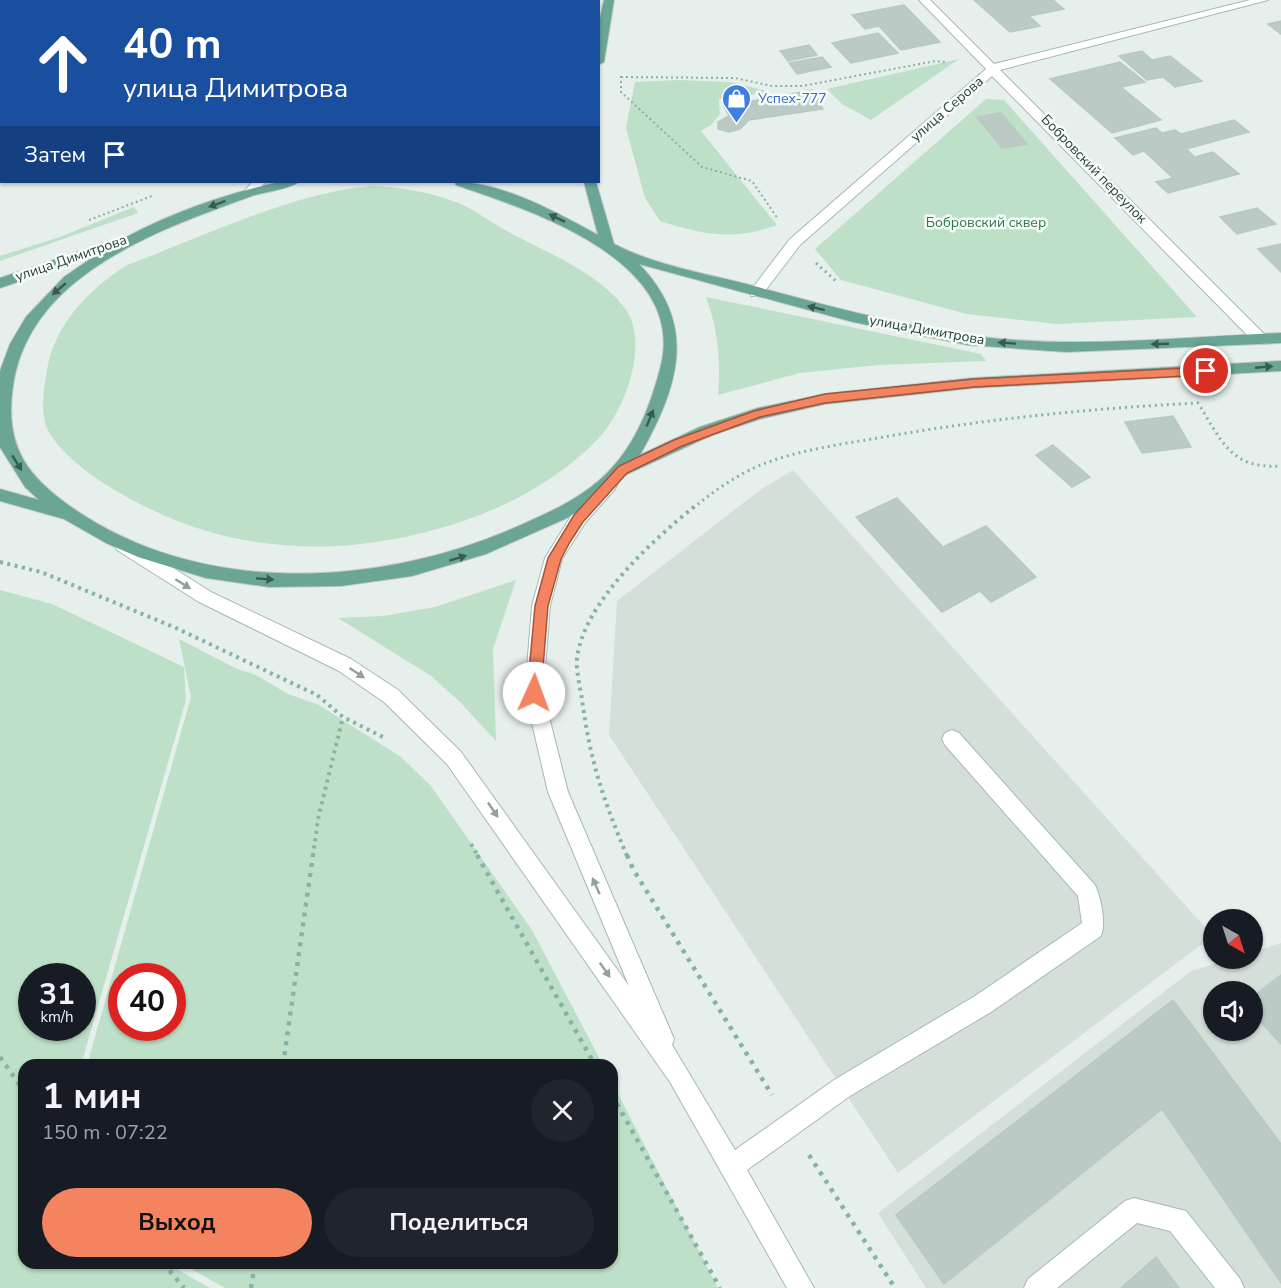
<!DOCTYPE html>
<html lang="ru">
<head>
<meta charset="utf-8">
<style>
	body { margin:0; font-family:"Nunito Sans",sans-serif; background:#20242c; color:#f1f3f6; height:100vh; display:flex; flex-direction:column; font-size:22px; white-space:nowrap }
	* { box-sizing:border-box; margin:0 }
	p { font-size:20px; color:#9ea1a6 }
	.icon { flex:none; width:33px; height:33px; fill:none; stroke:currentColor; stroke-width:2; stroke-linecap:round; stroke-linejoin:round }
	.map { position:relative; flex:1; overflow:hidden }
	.side { position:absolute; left:18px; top:1059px; width:600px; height:210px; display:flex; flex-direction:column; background:#171b24; border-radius:18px; box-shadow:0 2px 4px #0004 }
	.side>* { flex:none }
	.top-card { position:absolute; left:0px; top:0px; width:600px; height:183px; box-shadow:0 2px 4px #0004; background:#1a4fa0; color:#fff; overflow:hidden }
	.needle { width:39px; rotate:141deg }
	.tools { position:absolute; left:1203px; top:909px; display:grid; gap:12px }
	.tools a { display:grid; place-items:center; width:60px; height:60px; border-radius:50%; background:#171b24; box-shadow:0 2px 4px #0004; font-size:30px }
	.speed { position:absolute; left:18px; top:963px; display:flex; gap:12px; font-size:30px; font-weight:700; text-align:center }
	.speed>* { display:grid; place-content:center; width:78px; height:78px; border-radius:50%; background:#171b24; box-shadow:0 2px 4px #0004; line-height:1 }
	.speed small { font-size:15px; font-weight:400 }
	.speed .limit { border:9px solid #d22; background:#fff; color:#111 }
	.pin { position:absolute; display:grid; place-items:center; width:51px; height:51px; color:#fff; margin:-26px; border:3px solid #fff; border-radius:50%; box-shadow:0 2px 6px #0007 }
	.me { position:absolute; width:66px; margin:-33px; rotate:2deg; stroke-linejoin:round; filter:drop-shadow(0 0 4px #0008) }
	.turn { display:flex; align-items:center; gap:21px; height:126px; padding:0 24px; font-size:27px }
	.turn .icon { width:78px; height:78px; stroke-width:2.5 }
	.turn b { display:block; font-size:42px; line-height:51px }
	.then { display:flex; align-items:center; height:57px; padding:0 24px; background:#0003; gap:12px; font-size:22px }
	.round { display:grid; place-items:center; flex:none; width:63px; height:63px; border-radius:32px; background:#20242c }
	.headline { display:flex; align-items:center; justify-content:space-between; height:102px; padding:0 24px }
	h1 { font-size:36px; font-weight:700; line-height:45px }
	.cta { display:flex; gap:12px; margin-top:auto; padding:12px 24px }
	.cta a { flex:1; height:69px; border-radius:36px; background:#f4845f; color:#111; font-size:24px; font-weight:700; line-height:69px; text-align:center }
	.cta a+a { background:#20242c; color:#f1f3f6 }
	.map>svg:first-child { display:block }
	.built { fill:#d4dfda; fill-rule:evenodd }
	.green { fill:#bfe0c8; fill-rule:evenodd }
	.building { fill:#bbcac4; stroke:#b8c9c2; stroke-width:1.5 }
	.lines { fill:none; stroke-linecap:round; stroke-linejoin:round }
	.minor-casing { stroke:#a8b8b2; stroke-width:2 }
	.major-casing { stroke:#c2cac8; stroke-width:2 }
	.path-far3 { stroke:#86b3a5; stroke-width:2; stroke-dasharray:2 3; stroke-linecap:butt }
	.path-far2 { stroke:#86b3a5; stroke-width:3; stroke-dasharray:2 4; stroke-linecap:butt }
	.path-far1 { stroke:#86b3a5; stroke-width:4; stroke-dasharray:3 4.5; stroke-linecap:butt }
	.path { stroke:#86b3a5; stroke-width:4.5; stroke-dasharray:4 6; stroke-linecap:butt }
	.minor { fill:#fff; fill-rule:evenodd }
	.major { fill:#6aa596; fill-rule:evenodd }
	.oneway { fill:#365b51 }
	.oneway2 { fill:#92a09c }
	.route { fill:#f4845f; stroke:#9f563e; stroke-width:1.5 }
	.labels { text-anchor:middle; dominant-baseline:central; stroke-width:5; stroke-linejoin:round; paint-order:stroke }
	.far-shop-label { font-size:14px; fill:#366cbe; stroke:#f7fbf9; text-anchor:start }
	.far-street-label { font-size:14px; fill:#24423a; stroke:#f7fbf9 }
	.far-park-label { font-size:14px; fill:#2d7a4b; stroke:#f7fbf9 }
</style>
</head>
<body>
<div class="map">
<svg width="1281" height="1288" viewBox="0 0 1281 1288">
	<rect width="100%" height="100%" fill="#e6efeb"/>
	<path class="built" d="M 793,470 L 1213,936 L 898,1173 L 609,735 L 617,601 L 760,490 Z
		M 1281,943 L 1281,1288 L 926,1288 L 878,1213 L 1191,971 L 1232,959 L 1252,958 L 1253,952 ZM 1214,992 L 1252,992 L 1252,1030 L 1214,1030 Z"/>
	<path class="green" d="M 309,0 L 558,0 L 309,1 Z
		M 959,59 L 871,120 L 842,104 L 827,89 Z
		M 679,80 L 730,82 L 771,92 L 719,99 L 720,114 L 711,125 L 701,131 L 777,225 C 733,241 704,235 660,221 L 645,198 L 626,128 L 635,82 Z
		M 986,99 L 1004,100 L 1197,317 L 1057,324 L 967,314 L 841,280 L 815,249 Z
		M 371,186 C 398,187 425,191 450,200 C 470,206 487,220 505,230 C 545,252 595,270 624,307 C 651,341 625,411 598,439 C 535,504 441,536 352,545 C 305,549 255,545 210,532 C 162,519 74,476 49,432 C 39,414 44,389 47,370 C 55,324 88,290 127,265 C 200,238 294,192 371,186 Z
		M 134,207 L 138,213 L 0,261 L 0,256 L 60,237 Z
		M 706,297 L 981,354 L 986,361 L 878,365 L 800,373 L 718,395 C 721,361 718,330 706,297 Z
		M 516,580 L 493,649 L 496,741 L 460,702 L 431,676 L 338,618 L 384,616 L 435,607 Z
		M 0,590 L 52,604 L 184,667 L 186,700 L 81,1065 L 24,1065 L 24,1263 L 166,1263 L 210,1288 L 0,1288 ZM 82,976 L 82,1028 L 32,1028 L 32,976 Z
		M 179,639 L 235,668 L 256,675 L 288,694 L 319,705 L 401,757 L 431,786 L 532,930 L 603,1065 L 87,1065 L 191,697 ZM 122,976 L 172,976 L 172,1028 L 122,1028 Z
		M 612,1082 L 718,1288 L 225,1288 L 181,1263 L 612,1263 Z"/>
	<path class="building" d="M 974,0 L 1053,0 L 1064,9 L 1029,16 L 1040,26 L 1010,32 Z
		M 904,5 L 940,42 L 901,50 L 879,26 L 865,29 L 852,15 Z
		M 1281,21 L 1281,34 L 1268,24 Z
		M 878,33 L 898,53 L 851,63 L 832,43 Z
		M 809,45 L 817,55 L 788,61 L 780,51 Z
		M 1142,51 L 1152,60 L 1170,56 L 1202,81 L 1175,87 L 1163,77 L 1147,80 L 1119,56 Z
		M 822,57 L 831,67 L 797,74 L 789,63 Z
		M 1120,62 L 1145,82 L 1121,87 L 1161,120 L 1112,133 L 1050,79 Z
		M 812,90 L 823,109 L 749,120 L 740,129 L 729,132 L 718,129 L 718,122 L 729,116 L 724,106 Z
		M 1001,113 L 1027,144 L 1002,148 L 977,117 Z
		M 1234,120 L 1249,132 L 1186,149 L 1195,157 L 1213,152 L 1239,174 L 1168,193 L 1156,182 L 1173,178 L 1144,151 L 1133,155 L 1115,138 L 1156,128 L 1162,133 L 1175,130 L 1181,134 Z
		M 1257,208 L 1276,224 L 1237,234 L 1220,217 Z
		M 1281,244 L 1281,272 L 1258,249 Z
		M 1173,416 L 1191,447 L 1142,453 L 1125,422 Z
		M 1053,445 L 1090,477 L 1072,487 L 1036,455 Z
		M 897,498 L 943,547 L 986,526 L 1036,577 L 991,602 L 980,591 L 942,612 L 856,517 Z
		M 1281,975 L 1281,1044 L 1252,1012 L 1252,997 Z
		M 1173,1000 L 1281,1144 L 1281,1283 L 1162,1109 L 944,1284 L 896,1215 Z
		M 1156,1257 L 1179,1288 L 1121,1288 Z"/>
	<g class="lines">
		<defs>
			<path id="minor" d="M 287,0 L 297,0 L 297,2 L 287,2 Z
				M 919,0 L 930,0 L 994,64 L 1250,0 L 1268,0 L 1000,70 L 1266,336 L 1268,340 L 1266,344 L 1256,344 L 992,76 L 800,245 L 761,296 L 751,296 L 751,290 L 790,239 L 986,69 Z
				M 252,182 L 265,182 L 255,195 L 245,195 L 244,192 Z
				M 609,479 L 615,481 L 617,485 L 615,489 L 585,523 L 562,559 L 550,606 L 543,693 L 568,792 L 674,1039 L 672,1045 L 735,1150 L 834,1080 L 975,996 L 1082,923 L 1078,896 L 945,745 L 942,739 L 945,733 L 952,730 L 959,733 L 1095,885 C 1101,898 1106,922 1101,936 L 991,1012 L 850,1096 L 747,1170 L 814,1288 L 787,1288 L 670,1082 L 447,764 L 384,702 L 339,671 L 199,602 L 117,550 L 115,545 L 117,540 L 129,540 L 211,592 L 351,659 L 398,690 L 461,752 L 629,986 L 548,792 L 525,693 L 532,606 L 545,558 L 573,513 L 603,481 Z
				M 1134,1198 L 1186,1211 L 1240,1279 L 1244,1288 L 1215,1288 L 1170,1231 L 1137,1223 L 1057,1288 L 1024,1288 L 1028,1279 L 1125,1201 Z"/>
			<path id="major" d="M 571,0 L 581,0 L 570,2 Z
				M 604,0 L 614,0 L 604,62 L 598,65 L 598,28 Z
				M 279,182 L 299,182 C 285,191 265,191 249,197 C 188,219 124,242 73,284 C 42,310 19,344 13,386 C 4,447 27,477 77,511 C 204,596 378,587 514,528 C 548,513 584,498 610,470 C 636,443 651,404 660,369 C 690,261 532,211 456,185 L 455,182 C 503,182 557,213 598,235 L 584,182 L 596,182 L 614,244 C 656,266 708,274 754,286 C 824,305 895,324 967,335 C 1070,350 1178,337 1281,333 L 1281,343 L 1066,352 L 968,345 L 853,322 L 639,264 C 699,326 678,387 640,455 L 700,427 L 758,408 L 825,394 L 973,378 L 1281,361 L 1281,371 L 973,388 L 825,404 L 760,419 L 712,435 L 625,475 L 607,493 L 567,518 L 486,554 L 412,576 L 341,586 L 269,587 L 206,578 L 138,557 L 106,543 L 64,519 L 0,501 L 0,489 L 39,500 L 25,487 L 0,447 L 0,371 L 10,344 L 26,317 L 64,277 L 96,255 L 0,288 L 0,278 L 98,245 L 103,244 L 109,247 C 159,217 221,195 279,182 Z"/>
		</defs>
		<use href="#minor" class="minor-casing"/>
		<use href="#major" class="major-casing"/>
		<path class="path-far3" d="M 621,76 L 621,92 L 702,167 L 752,181 L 778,219
			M 621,77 L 735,78 L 772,86 L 802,86 L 936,61 L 945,62
			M 89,220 L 152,196"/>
		<path class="path-far2" d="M 816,263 L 837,282
			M 693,508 C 714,491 738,474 763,464 C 805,448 851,443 895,435 C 996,418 1096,408 1198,403 C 1222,441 1230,469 1281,466"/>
		<path class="path-far1" d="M 0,562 L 41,572 L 176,628 L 317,695 L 343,717 L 385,738
			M 471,844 L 478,856
			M 313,856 L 318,819 L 343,717
			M 627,856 C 603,799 590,761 582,699 C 580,687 576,671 577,658 C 584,602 653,540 695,506"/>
		<path class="path" d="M 477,855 L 595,1065
			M 627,855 L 633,869 L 772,1095
			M 0,1057 L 24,1091
			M 283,1065 L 313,855
			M 612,1095 L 720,1288
			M 809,1155 L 895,1288
			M 163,1263 L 184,1288
			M 251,1288 L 255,1263"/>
		<use href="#minor" class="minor"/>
		<use href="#major" class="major"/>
	</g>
	<defs><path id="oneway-solid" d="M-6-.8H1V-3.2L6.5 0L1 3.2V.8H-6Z" transform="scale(1.5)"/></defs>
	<g class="oneway">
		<use href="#oneway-solid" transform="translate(217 204) rotate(160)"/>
		<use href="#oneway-solid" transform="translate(557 218) rotate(-154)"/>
		<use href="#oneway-solid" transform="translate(59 289) rotate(139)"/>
		<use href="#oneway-solid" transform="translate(816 308) rotate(-166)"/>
		<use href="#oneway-solid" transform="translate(1007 343) rotate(-176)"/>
		<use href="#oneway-solid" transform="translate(1160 344) rotate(178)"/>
		<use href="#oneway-solid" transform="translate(1264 367) rotate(-5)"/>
		<use href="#oneway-solid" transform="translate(650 418) rotate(-68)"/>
		<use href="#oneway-solid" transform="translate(17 463) rotate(58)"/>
		<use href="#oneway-solid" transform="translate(458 558) rotate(-17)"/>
		<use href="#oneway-solid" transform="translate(265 579) rotate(4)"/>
	</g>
	<g class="oneway2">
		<use href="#oneway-solid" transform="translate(183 584) rotate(32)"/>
		<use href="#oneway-solid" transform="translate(357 673) rotate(34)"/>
		<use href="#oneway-solid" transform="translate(493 810) rotate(56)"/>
		<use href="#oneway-solid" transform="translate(596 886) rotate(-114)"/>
		<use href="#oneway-solid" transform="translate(605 970) rotate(55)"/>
	</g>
	<path class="route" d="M 1206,367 L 1211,371 L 1206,375 L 974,387 L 825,403 L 760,417 L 682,446 L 627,473 L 583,522 L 570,542 L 561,559 L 548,606 L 541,693 L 534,699 L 529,697 L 527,693 L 535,606 L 548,558 L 574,515 L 619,466 L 674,440 L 754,411 L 825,394 L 974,379 Z"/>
	<defs>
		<symbol id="shop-pin" viewBox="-11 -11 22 30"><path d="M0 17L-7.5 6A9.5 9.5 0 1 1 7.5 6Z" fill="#3f7fe0" stroke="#f7fbf9"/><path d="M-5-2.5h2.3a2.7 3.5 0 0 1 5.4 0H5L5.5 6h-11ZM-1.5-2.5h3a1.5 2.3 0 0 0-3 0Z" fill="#fff"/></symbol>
	</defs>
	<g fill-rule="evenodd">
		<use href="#shop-pin" x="720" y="82" width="33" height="45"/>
	</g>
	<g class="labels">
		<g class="far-shop-label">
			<text x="758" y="98">Успех-777</text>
		</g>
		<g class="far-street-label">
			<text transform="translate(947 109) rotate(-41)">улица Серова</text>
			<text transform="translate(1094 169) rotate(46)">Бобровский переулок</text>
			<text transform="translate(71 258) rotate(-19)">улица Димитрова</text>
			<text transform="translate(927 330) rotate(10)">улица Димитрова</text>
		</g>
		<g class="far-park-label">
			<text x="986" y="222">Бобровский сквер</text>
		</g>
	</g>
</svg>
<div class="tools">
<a><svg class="needle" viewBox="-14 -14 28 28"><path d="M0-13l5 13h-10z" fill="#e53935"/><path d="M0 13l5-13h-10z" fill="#9ea1a6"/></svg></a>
<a><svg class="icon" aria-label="sound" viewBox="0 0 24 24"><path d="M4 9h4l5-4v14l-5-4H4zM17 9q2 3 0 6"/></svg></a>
</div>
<div class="speed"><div>31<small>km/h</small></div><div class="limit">40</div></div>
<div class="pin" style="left:1206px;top:371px;background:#d93025"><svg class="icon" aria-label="arrive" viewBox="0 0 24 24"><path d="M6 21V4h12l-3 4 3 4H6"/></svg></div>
<svg class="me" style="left:534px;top:693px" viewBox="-20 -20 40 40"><circle r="19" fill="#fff"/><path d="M0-13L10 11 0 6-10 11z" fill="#f4845f"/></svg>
<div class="top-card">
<div class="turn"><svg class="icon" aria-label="ahead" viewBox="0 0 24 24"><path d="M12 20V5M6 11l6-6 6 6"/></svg><div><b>40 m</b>улица Димитрова</div></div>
<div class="then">Затем<svg class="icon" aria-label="arrive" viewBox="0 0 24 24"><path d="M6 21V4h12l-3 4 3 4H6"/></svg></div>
</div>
<section class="side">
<div class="headline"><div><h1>1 мин</h1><p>150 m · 07:22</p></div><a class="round"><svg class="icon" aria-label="close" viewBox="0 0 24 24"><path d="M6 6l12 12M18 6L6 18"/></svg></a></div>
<div class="cta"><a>Выход</a><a>Поделиться</a></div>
</section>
</div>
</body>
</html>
